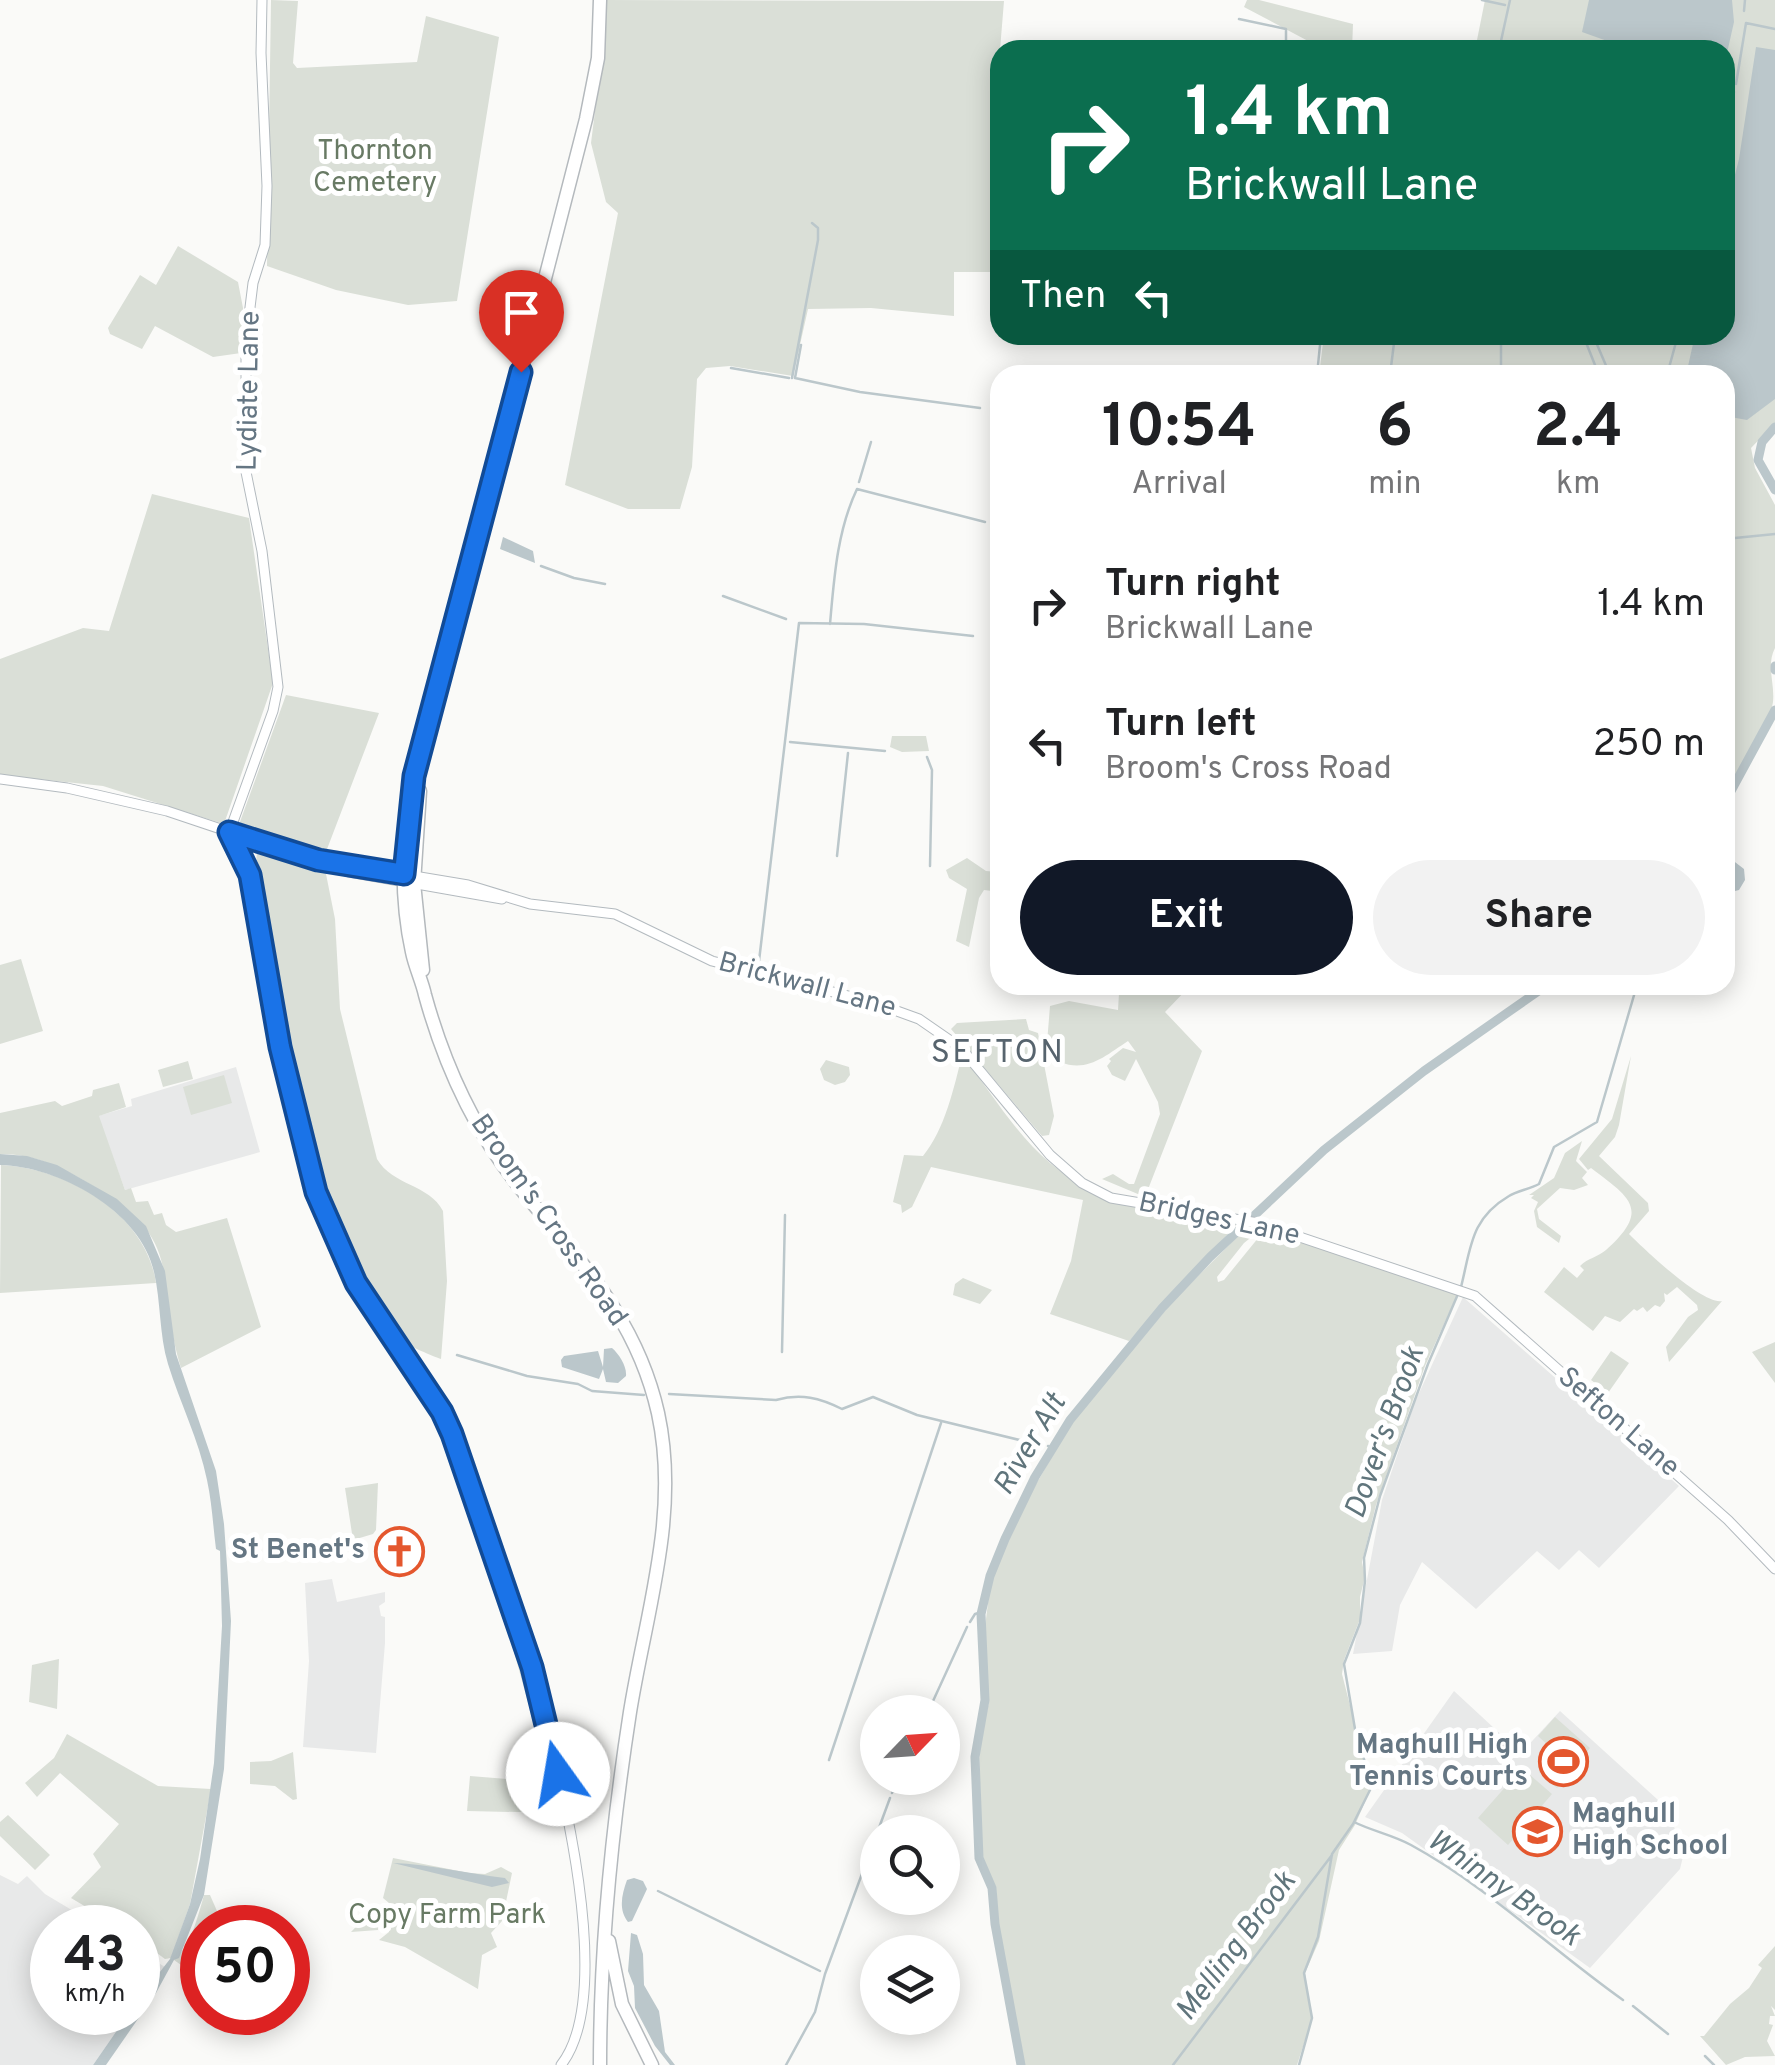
<!DOCTYPE html>
<html lang="en">
<head>
<meta charset="utf-8">
<style>
	body { margin:0; font-family:Overpass,sans-serif; background:#f2f2f2; color:#202124; height:100vh; display:flex; flex-direction:column; font-size:38px; white-space:nowrap }
	* { box-sizing:border-box; margin:0 }
	p { font-size:32px; color:#757577 }
	.icon { flex:none; width:55px; height:55px; fill:none; stroke:currentColor; stroke-width:2; stroke-linecap:round; stroke-linejoin:round }
	.map { position:relative; flex:1; overflow:hidden }
	.panel { position:absolute; left:990px; top:365px; width:745px; height:630px; display:flex; flex-direction:column; background:#fff; border-radius:30px; box-shadow:0 5px 25px #0003 }
	.panel>* { flex:none }
	.hud { position:absolute; left:990px; top:40px; width:745px; height:305px; border-radius:30px; box-shadow:0 5px 25px #0003; background:#0b6e4f; color:#fff; overflow:hidden }
	.needle { width:65px; rotate:65deg }
	.fabs { position:absolute; left:860px; top:1695px; display:grid; gap:20px }
	.fabs a { display:grid; place-items:center; width:100px; height:100px; border-radius:50%; background:#fff; box-shadow:0 5px 25px #0003; font-size:50px }
	.speed { position:absolute; left:30px; top:1905px; display:flex; gap:20px; font-size:50px; font-weight:700; text-align:center }
	.speed>* { display:grid; place-content:center; width:130px; height:130px; border-radius:50%; background:#fff; box-shadow:0 5px 25px #0003; line-height:1 }
	.speed small { font-size:25px; font-weight:400 }
	.speed .limit { border:15px solid #d22; background:#fff; color:#111 }
	.pin { position:absolute; display:grid; place-items:center; width:85px; height:85px; color:#fff; margin:-102px -42px; border-radius:50% 50% 50% 0; rotate:-45deg; box-shadow:0 0 10px #0007 }
	.pin .icon { rotate:45deg }
	.me { position:absolute; width:110px; margin:-55px; rotate:347deg; stroke-linejoin:round; filter:drop-shadow(0 0 8px #0008) }
	.turn { display:flex; align-items:center; gap:35px; height:210px; padding:0 30px; font-size:45px }
	.turn .icon { width:130px; height:130px; stroke-width:2.5 }
	.turn b { display:block; font-size:70px; line-height:85px }
	.then { display:flex; align-items:center; height:95px; padding:0 30px; background:#0003; gap:20px; font-size:38px }
	.eta { display:flex; justify-content:space-evenly; align-items:center; height:170px; text-align:center }
	.eta b { font-size:60px; font-weight:700; line-height:70px }
	.primary-button { display:flex; gap:20px; margin-top:auto; padding:20px 30px }
	.primary-button a { flex:1; height:115px; border-radius:60px; background:#111827; color:#fff; font-size:40px; font-weight:700; line-height:115px; text-align:center }
	.primary-button a+a { background:#f2f2f2; color:#202124 }
	ul { padding:0; list-style:none }
	li { display:flex; align-items:center; gap:30px; height:140px; padding:0 30px }
	li div { flex:1 }
	li b { display:block; font-size:38px }
	li em { font-style:normal }
	.map>svg:first-child { display:block }
	.built { fill:#e8e9e9 }
	.green { fill:#dadfd7 }
	.water { fill:#bbc7cb }
	.lines { fill:none; stroke-linecap:round; stroke-linejoin:round }
	.stream { stroke:#bbc7cb; stroke-width:2.5 }
	.river { stroke:#bbc7cb; stroke-width:9 }
	.secondary-casing { stroke:#b3babf; stroke-width:11 }
	.trunk-casing { stroke:#b4b9bd; stroke-width:15 }
	.secondary { stroke:#fff; stroke-width:9 }
	.trunk { stroke:#fff; stroke-width:12 }
	.route-casing { stroke:#114b97; stroke-width:25 }
	.route { stroke:#1a73e8; stroke-width:18 }
	.labels { text-anchor:middle; dominant-baseline:central; stroke-width:10; stroke-linejoin:round; paint-order:stroke }
	.park-label { font-size:28px; fill:#687a64; stroke:#fff }
	.street-label { font-size:28px; fill:#657683; stroke:#fff }
	.poi-label { font-size:28px; font-weight:bold; fill:#657683; stroke:#fff; text-anchor:end }
	.water-label { font-size:30px; font-style:italic; fill:#60757c; stroke:#fff }
	.quarter-label { font-size:32px; letter-spacing:2.5px; fill:#57646e; stroke:#fff }
</style>
</head>
<body>
<div class="map">
<svg width="1775" height="2065" viewBox="0 0 1775 2065">
	<rect width="100%" height="100%" fill="#fafaf8"/>
	<path class="built" d="M 236,1067 L 260,1152 L 125,1190 L 98,1116 L 132,1106 L 131,1099 Z
		M 1463,1297 L 1679,1486 L 1599,1568 L 1579,1550 L 1559,1570 L 1537,1551 L 1476,1609 L 1422,1562 L 1400,1605 L 1392,1651 L 1353,1654 L 1382,1500 L 1415,1402 Z
		M 332,1579 L 337,1602 L 385,1592 L 385,1602 L 379,1606 L 381,1616 L 385,1617 L 385,1643 L 376,1753 L 303,1747 L 309,1661 L 305,1583 Z
		M 1454,1691 L 1521,1753 L 1560,1711 L 1679,1819 L 1674,1828 L 1687,1840 L 1680,1869 L 1590,1968 L 1402,1833 L 1365,1817 Z
		M 0,1875 L 18,1884 L 27,1876 L 45,1894 L 100,1927 L 52,1928 L 52,2012 L 129,2013 L 93,2065 L 0,2065 Z
		M 138,1950 L 165,1967 L 138,2000 Z"/>
	<path class="green" d="M 271,0 L 298,1 L 293,63 L 297,68 L 417,62 L 426,16 L 499,37 L 457,301 L 408,305 L 336,290 L 267,266 Z
		M 604,0 L 1004,1 L 990,172 L 1000,173 L 1000,272 L 954,272 L 954,316 L 871,308 L 808,309 L 793,376 L 730,366 L 706,368 L 697,379 L 692,467 L 680,509 L 628,509 L 565,485 L 618,213 L 606,202 L 591,143 L 603,48 Z
		M 1247,0 L 1259,0 L 1353,24 L 1352,50 L 1325,50 L 1244,7 Z
		M 1485,0 L 1775,0 L 1775,423 L 1751,448 L 1755,468 L 1775,505 L 1775,648 C 1766,665 1775,684 1773,702 C 1769,729 1739,770 1725,794 L 1725,375 L 1319,375 L 1324,335 L 1725,335 L 1725,50 L 1475,50 Z
		M 178,246 L 238,282 L 243,308 L 241,353 L 213,357 L 155,326 L 142,349 L 110,334 L 108,328 L 140,275 L 156,285 Z
		M 152,494 L 249,518 L 273,683 L 224,824 L 103,786 L 0,775 L 0,659 L 83,628 L 109,631 Z
		M 286,695 L 379,713 L 324,857 L 237,830 Z
		M 892,736 L 926,736 L 929,751 L 902,752 L 890,747 Z
		M 257,851 L 271,852 L 323,869 L 326,874 L 335,919 L 340,1009 L 377,1159 C 393,1186 429,1184 443,1211 L 447,1281 L 441,1359 C 435,1357 406,1345 401,1340 C 367,1285 334,1231 314,1169 C 303,1133 294,1095 286,1058 C 281,1037 281,989 272,976 L 255,877 Z
		M 967,858 L 986,871 L 998,872 L 1000,892 L 984,890 L 979,898 L 969,947 L 956,941 L 967,889 L 949,878 L 946,870 Z
		M 21,959 L 43,1031 L 0,1044 L 0,965 Z
		M 1081,985 L 1191,985 L 1165,1012 L 1202,1051 L 1145,1197 L 1102,1179 L 1113,1174 L 1129,1184 L 1134,1184 L 1160,1114 L 1158,1102 L 1136,1059 L 1125,1081 L 1112,1075 L 1107,1066 L 1111,1061 L 1109,1059 L 1123,1048 L 1136,1052 L 1128,1041 C 1105,1056 1087,1073 1060,1062 L 1047,1043 L 1050,1006 L 1069,1001 L 1118,1010 L 1119,993 L 1094,991 Z
		M 1026,1019 L 1029,1030 L 1038,1033 L 1054,1116 L 1049,1135 L 1042,1136 L 951,1029 L 957,1023 Z
		M 962,1055 C 990,1090 1015,1134 1050,1163 C 1102,1206 1173,1216 1238,1223 L 1129,1341 L 1050,1314 L 1071,1261 L 1083,1200 L 931,1167 L 912,1207 L 902,1213 L 901,1205 L 893,1202 L 904,1155 L 923,1156 C 945,1129 954,1088 962,1055 Z
		M 1631,1056 L 1619,1125 L 1615,1137 L 1599,1156 L 1648,1203 L 1649,1211 L 1629,1234 C 1645,1250 1703,1305 1722,1301 L 1669,1362 L 1666,1347 L 1688,1317 L 1698,1310 L 1697,1305 L 1677,1287 L 1667,1295 L 1664,1293 L 1665,1301 L 1660,1307 L 1655,1305 L 1647,1312 L 1643,1307 L 1637,1311 L 1634,1309 L 1620,1322 L 1605,1316 L 1593,1331 L 1544,1292 L 1564,1267 L 1577,1278 L 1584,1270 L 1580,1266 C 1588,1258 1598,1257 1606,1250 C 1652,1209 1629,1197 1591,1168 L 1588,1170 L 1579,1159 L 1612,1119 Z
		M 826,1060 L 849,1067 L 850,1075 L 845,1082 L 835,1085 L 824,1080 L 820,1069 Z
		M 188,1061 L 193,1079 L 163,1087 L 158,1070 Z
		M 224,1075 L 232,1103 L 191,1115 L 183,1087 Z
		M 119,1083 L 126,1107 L 99,1116 L 125,1190 L 131,1188 L 136,1202 L 148,1201 L 154,1215 L 162,1213 L 166,1225 L 176,1232 L 227,1218 L 261,1327 L 181,1368 C 153,1276 189,1240 88,1183 C 59,1166 34,1154 0,1154 L 0,1113 L 55,1101 L 62,1106 L 92,1096 L 93,1090 Z
		M 1582,1141 L 1576,1161 L 1587,1172 L 1582,1178 L 1588,1185 L 1574,1190 L 1560,1188 L 1537,1209 L 1539,1219 L 1561,1236 L 1559,1243 L 1537,1227 L 1534,1211 L 1538,1202 L 1531,1198 L 1534,1195 L 1529,1195 L 1554,1178 L 1565,1153 Z
		M 1,1165 C 66,1168 146,1213 156,1283 L 0,1293 Z
		M 1249,1225 L 1259,1231 L 1244,1243 L 1217,1277 L 1218,1282 L 1224,1280 L 1263,1232 L 1269,1231 L 1458,1293 L 1425,1366 L 1376,1505 L 1362,1562 L 1365,1577 L 1360,1597 L 1360,1619 L 1344,1660 L 1342,1674 L 1371,1788 L 1355,1825 L 1339,1850 L 1319,1941 L 1305,1973 L 1312,2019 L 1297,2065 L 1024,2065 L 998,1923 L 996,1887 L 982,1857 L 979,1747 L 989,1702 L 984,1635 L 991,1579 L 1024,1505 L 1072,1422 L 1174,1300 Z
		M 963,1278 L 992,1290 L 980,1304 L 953,1295 L 955,1284 Z
		M 1775,1342 L 1775,1383 L 1752,1352 Z
		M 1611,1351 L 1629,1363 L 1608,1393 L 1591,1380 Z
		M 378,1483 L 376,1530 L 373,1534 L 353,1540 L 345,1488 Z
		M 499,1597 L 504,1600 L 524,1661 L 561,1813 L 467,1811 L 470,1776 L 532,1781 C 541,1777 543,1771 544,1761 Z
		M 59,1659 L 57,1709 L 29,1702 L 32,1665 Z
		M 1555,1717 L 1590,1748 L 1557,1788 L 1539,1772 L 1555,1752 L 1538,1736 Z
		M 67,1734 L 158,1786 L 211,1789 L 190,1904 L 171,1958 L 165,1959 L 138,1939 L 138,1928 L 120,1927 L 71,1898 L 101,1867 L 93,1854 L 119,1824 L 60,1773 L 37,1797 L 25,1783 L 54,1758 Z
		M 293,1752 L 297,1799 L 293,1800 L 275,1786 L 250,1784 L 250,1762 L 271,1761 Z
		M 1522,1768 L 1552,1794 L 1508,1845 L 1478,1818 Z
		M 8,1815 L 50,1855 L 35,1870 L 0,1836 L 0,1822 Z
		M 393,1858 L 469,1873 L 485,1874 L 501,1867 L 512,1873 L 502,1921 L 491,1933 L 497,1947 L 482,1955 L 478,1989 L 405,1947 L 379,1940 L 389,1932 L 389,1903 L 383,1898 Z
		M 204,1895 L 210,1895 L 224,1927 L 202,1928 L 202,1980 L 174,1960 C 191,1946 198,1916 204,1895 Z
		M 378,1906 L 378,1930 L 351,1932 L 374,1908 Z
		M 1775,1946 L 1775,2010 L 1771,2006 L 1775,2016 L 1770,2016 L 1769,2024 L 1773,2025 L 1767,2041 L 1775,2056 L 1745,2057 L 1726,2065 L 1700,2036 L 1704,2036 L 1730,2004 L 1749,1988 L 1762,1968 L 1758,1965 Z"/>
	<path class="water" d="M 1589,0 L 1732,0 L 1734,22 L 1725,62 L 1725,50 L 1609,50 L 1610,42 L 1582,32 Z
		M 1756,47 L 1775,50 L 1775,399 L 1747,420 L 1725,416 L 1725,375 L 1686,375 L 1695,335 L 1725,335 L 1725,214 L 1739,159 Z
		M 503,537 L 533,551 L 535,563 L 500,549 Z
		M 1731,859 L 1744,869 L 1745,880 L 1739,890 L 1727,893 L 1725,860 Z
		M 0,1154 L 27,1156 L 57,1165 L 117,1199 L 146,1226 L 165,1271 L 176,1354 L 216,1471 L 224,1524 L 231,1621 L 224,1769 L 204,1895 L 179,1958 L 174,1960 L 156,1993 L 106,2065 L 93,2065 L 129,2013 L 138,2012 L 138,2000 L 170,1959 L 190,1904 L 200,1859 L 214,1763 L 222,1626 L 220,1551 L 216,1549 C 213,1526 212,1503 207,1480 C 199,1440 180,1403 168,1364 C 159,1334 161,1302 154,1272 C 141,1211 58,1166 0,1165 Z
		M 612,1348 C 619,1354 627,1366 626,1376 L 618,1383 L 606,1382 L 603,1369 L 599,1379 L 562,1367 L 561,1360 L 564,1356 L 598,1351 L 603,1367 L 604,1349 Z
		M 393,1863 C 430,1864 469,1874 505,1878 L 509,1883 L 492,1887 Z
		M 634,1878 L 643,1881 L 647,1889 L 632,1921 L 628,1922 C 618,1909 622,1894 627,1880 Z
		M 631,1933 L 637,1935 L 643,1954 L 644,1985 L 659,2011 L 665,2052 L 675,2065 L 670,2065 L 655,2046 L 635,2008 L 634,1986 L 628,1971 Z"/>
	<g class="lines">
		<path class="stream" d="M 1482,0 L 1505,5
			M 1744,11 L 1745,0
			M 1239,19 L 1286,29 L 1286,46 L 1305,50
			M 1499,50 L 1510,0
			M 1736,84 L 1746,23 L 1775,29
			M 1725,131 L 1734,92
			M 1501,335 L 1501,373
			M 1583,335 L 1599,375
			M 1593,335 L 1610,375
			M 731,368 L 789,378
			M 1501,374 L 1597,370
			M 1317,375 L 1321,335
			M 1390,375 L 1395,335
			M 1667,375 L 1678,335
			M 792,378 L 818,240 L 818,228 L 812,223
			M 795,378 L 860,392 L 980,408
			M 795,378 L 801,345
			M 859,482 L 871,442
			M 1725,539 L 1775,534
			M 541,566 L 574,578 L 605,584
			M 723,596 L 786,619
			M 830,624 C 834,579 837,531 857,489 L 985,522
			M 790,742 L 885,751
			M 927,757 L 932,770 L 930,866
			M 999,758 L 1000,758
			M 837,856 L 848,753
			M 759,961 L 799,623 L 864,624 L 973,636
			M 1461,1287 C 1471,1248 1470,1219 1509,1196 C 1517,1191 1530,1189 1539,1184 L 1554,1147 L 1597,1122 L 1637,985
			M 782,1352 L 785,1215
			M 457,1355 L 527,1376 L 578,1384 L 592,1391 L 644,1395
			M 669,1394 L 776,1400 C 801,1393 820,1398 842,1409 L 873,1397 L 917,1415 L 1036,1444
			M 1048,1446 L 1052,1447
			M 970,1622 L 975,1614 L 982,1612
			M 928,1712 L 967,1627
			M 829,1760 L 941,1423
			M 892,1793 L 899,1778
			M 1354,1822 C 1372,1831 1393,1835 1411,1845 C 1488,1887 1552,1950 1623,2000
			M 658,1891 L 820,1971
			M 1633,2006 L 1668,2034
			M 1705,2056 L 1714,2065
			M 786,2065 L 815,2012 L 825,1974 L 890,1798
			M 1173,2065 L 1332,1855
			M 1299,2065 L 1312,2018 L 1304,1973 L 1318,1937 L 1332,1854 L 1353,1824 L 1372,1786 L 1355,1729 L 1344,1664 L 1360,1623 L 1365,1581 L 1364,1558 L 1380,1496 L 1428,1364 L 1458,1294"/>
		<path class="river" d="M 1775,427 L 1762,442 L 1758,460 L 1775,490
			M 1775,666 L 1775,670
			M 1725,802 L 1775,710
			M 1021,2065 L 995,1924 L 992,1888 L 979,1858 L 975,1757 L 985,1700 L 981,1614 L 990,1576 L 1005,1539 L 1035,1477 L 1070,1420 L 1162,1308 L 1210,1257 L 1324,1150 L 1424,1071 L 1547,985"/>
		<defs>
			<path id="secondary" d="M 0,779 L 67,788 L 167,811 L 349,872 L 502,899
				M 229,833 L 250,875 L 279,1047 L 316,1191 L 357,1283 L 442,1411 L 452,1433 C 498,1550 641,1963 561,2065
				M 229,833 L 273,711 L 278,687 L 262,551 L 246,472 L 246,340 L 253,283 L 265,245 L 267,186 L 261,53 L 262,0
				M 318,860 L 468,885 L 530,904 L 615,914 L 712,961 L 872,1002 L 919,1019 L 961,1048 L 1050,1155 L 1082,1183 L 1111,1198 L 1258,1223 L 1475,1296 L 1728,1520 L 1775,1569"/>
			<path id="trunk" d="M 432,714 C 405,789 395,874 412,952 C 415,967 422,981 425,995 C 444,1064 473,1128 517,1184 C 577,1259 636,1315 658,1413 C 680,1514 646,1612 630,1712 C 612,1828 600,1947 600,2065
				M 431,722 L 586,119 L 598,58 L 600,0
				M 420,791 L 414,883 L 423,970
				M 609,1941 L 622,2004 L 652,2065"/>
		</defs>
		<use href="#secondary" class="secondary-casing"/>
		<use href="#trunk" class="trunk-casing"/>
		<use href="#secondary" class="secondary"/>
		<use href="#trunk" class="trunk"/>
	</g>
	<g class="lines">
		<defs>
			<path id="route" d="M 521,372 L 414,776 L 404,874 L 318,860 L 229,832 L 250,875 L 280,1047 L 316,1192 L 356,1283 L 442,1412 L 452,1434 L 532,1667 L 558,1774"/>
		</defs>
		<use href="#route" class="route-casing"/>
		<use href="#route" class="route"/>
	</g>
	<defs>
		<symbol id="church-ring" viewBox="-11 -11 22 22"><circle r="9.5" fill="#fff" stroke="#e4572e" stroke-width="1.5"/><path d="M-1.2-6h2.4v3.5h3.3v2.4h-3.3V6h-2.4V-.1h-3.3v-2.4h3.3Z" fill="#e4572e"/></symbol>
		<symbol id="stadium-ring" viewBox="-11 -11 22 22"><circle r="9.5" fill="#fff" stroke="#e4572e" stroke-width="1.5"/><path d="M0-5a6.5 5 0 1 0 0 10a6.5 5 0 1 0 0-10ZM-3.5-1.8h7v3.6h-7Z" fill="#e4572e"/></symbol>
		<symbol id="school-ring" viewBox="-11 -11 22 22"><circle r="9.5" fill="#fff" stroke="#e4572e" stroke-width="1.5"/><path d="M0-5L7-2L0 1L-7-2ZM-4 1L0 2.5L4 1V4Q0 6-4 4Z" fill="#e4572e"/></symbol>
	</defs>
	<g fill-rule="evenodd">
		<use href="#church-ring" x="372" y="1524" width="55" height="55"/>
		<use href="#stadium-ring" x="1536" y="1734" width="55" height="55"/>
		<use href="#school-ring" x="1510" y="1804" width="55" height="55"/>
	</g>
	<g class="labels">
		<g class="park-label">
			<text x="375" y="152">Thornton<tspan x="375" dy="32">Cemetery</tspan></text>
			<text x="447" y="1916">Copy Farm Park</text>
		</g>
		<g class="street-label">
			<text transform="translate(250 391) rotate(-89)">Lydiate Lane</text>
			<text transform="translate(807 986) rotate(15)">Brickwall Lane</text>
			<text transform="translate(1219 1220) rotate(12)">Bridges Lane</text>
			<text transform="translate(548 1221) rotate(55)">Broom's Cross Road</text>
			<text transform="translate(1618 1423) rotate(41)">Sefton Lane</text>
		</g>
		<g class="poi-label">
			<text x="365" y="1551">St Benet's</text>
			<text x="1528" y="1746">Maghull High<tspan x="1528" dy="32">Tennis Courts</tspan></text>
			<text x="1572" y="1815" text-anchor="start">Maghull<tspan x="1572" dy="32">High School</tspan></text>
		</g>
		<g class="water-label">
			<text transform="translate(1386 1433) rotate(-70)">Dover's Brook</text>
			<text transform="translate(1031 1445) rotate(-59)">River Alt</text>
			<text transform="translate(1503 1889) rotate(35)">Whinny Brook</text>
			<text transform="translate(1237 1947) rotate(-53)">Melling Brook</text>
		</g>
		<g class="quarter-label">
			<text x="998" y="1054">SEFTON</text>
		</g>
	</g>
</svg>
<div class="fabs">
<a><svg class="needle" viewBox="-14 -14 28 28"><path d="M0-13l5 13h-10z" fill="#e53935"/><path d="M0 13l5-13h-10z" fill="#757577"/></svg></a>
<a><svg class="icon" aria-label="search" viewBox="0 0 24 24"><circle cx="10" cy="10" r="6"/><path d="M15 15l6 6"/></svg></a>
<a><svg class="icon" aria-label="layers" viewBox="0 0 24 24"><path d="M12 4l9 5-9 5-9-5zM3 14l9 5 9-5"/></svg></a>
</div>
<div class="speed"><div>43<small>km/h</small></div><div class="limit">50</div></div>
<div class="pin" style="left:521px;top:372px;background:#d93025"><svg class="icon" aria-label="arrive" viewBox="0 0 24 24"><path d="M6 21V4h12l-3 4 3 4H6"/></svg></div>
<svg class="me" style="left:558px;top:1774px" viewBox="-20 -20 40 40"><circle r="19" fill="#fff"/><path d="M0-13L10 11 0 6-10 11z" fill="#1a73e8"/></svg>
<div class="hud">
<div class="turn"><svg class="icon" aria-label="right" viewBox="0 0 24 24"><path d="M7 20v-9h11M14 6l5 5-5 5"/></svg><div><b>1.4 km</b>Brickwall Lane</div></div>
<div class="then">Then<svg class="icon" aria-label="left" viewBox="0 0 24 24"><path d="M17 20v-9H6M10 6l-5 5 5 5"/></svg></div>
</div>
<section class="panel">
<div class="eta">
<div><b>10:54</b><p>Arrival</p></div>
<div><b>6</b><p>min</p></div>
<div><b>2.4</b><p>km</p></div>
</div>
<ul>
<li><svg class="icon" aria-label="right" viewBox="0 0 24 24"><path d="M7 20v-9h11M14 6l5 5-5 5"/></svg><div><b>Turn right</b><p>Brickwall Lane</p></div><em>1.4 km</em></li>
<li><svg class="icon" aria-label="left" viewBox="0 0 24 24"><path d="M17 20v-9H6M10 6l-5 5 5 5"/></svg><div><b>Turn left</b><p>Broom's Cross Road</p></div><em>250 m</em></li>
</ul>
<div class="primary-button"><a>Exit</a><a>Share</a></div>
</section>
</div>
</body>
</html>
